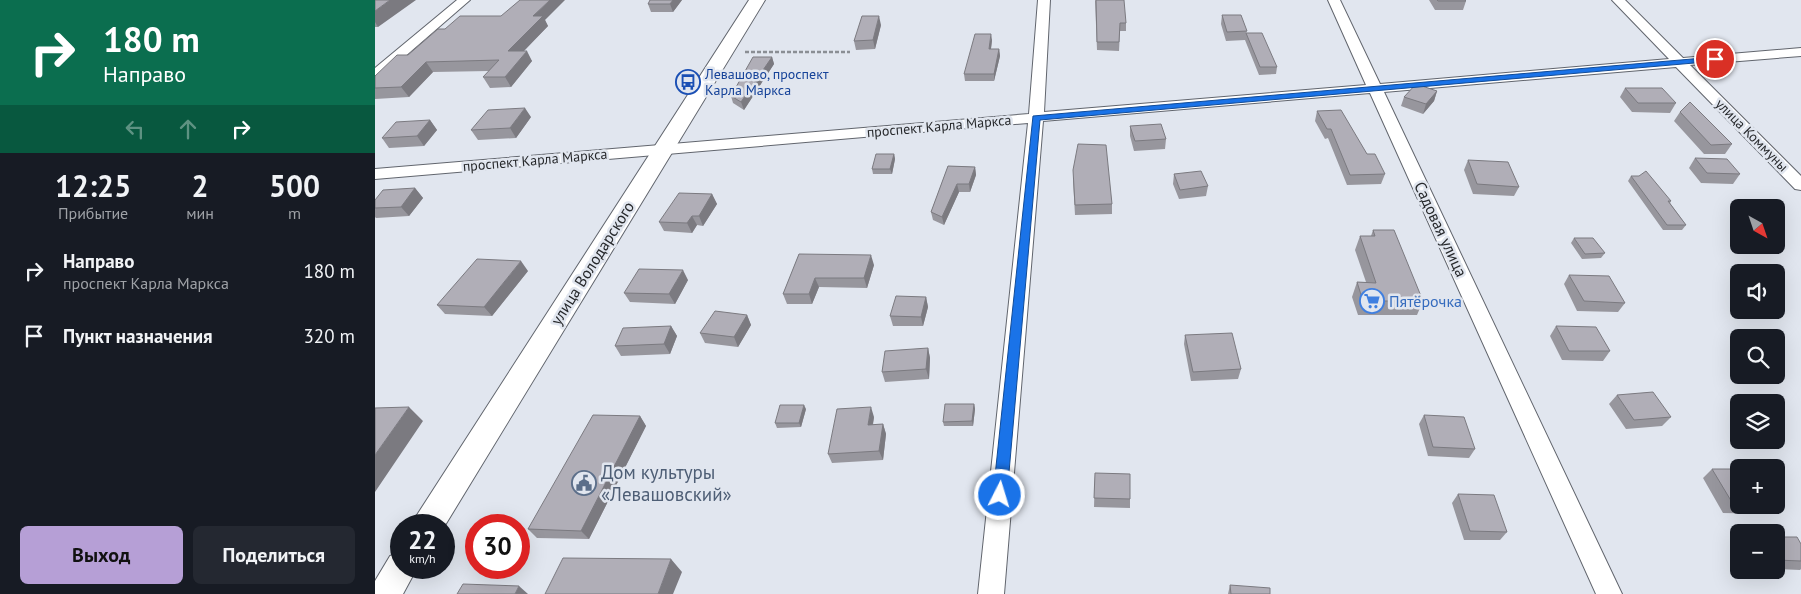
<!DOCTYPE html>
<html lang="ru">
<head>
<meta charset="utf-8">
<style>
	body { margin:0; font-family:"PT Sans",sans-serif; background:#242831; color:#f1f3f6; height:100vh; display:flex; flex-direction:column; font-size:19px; white-space:nowrap }
	* { box-sizing:border-box; margin:0 }
	p { font-size:16px; color:#9ea1a6 }
	.icon { flex:none; width:28px; height:28px; fill:none; stroke:currentColor; stroke-width:2; stroke-linecap:round; stroke-linejoin:round }
	.map { position:relative; flex:1; overflow:hidden }
	.side { display:flex; flex-direction:column; background:#171b24; width:375px }
	.side>* { flex:none }
	.banner { background:#0b6e4f; color:#fff; overflow:hidden }
	.needle { width:32px; rotate:140deg }
	.buttons { position:absolute; left:1355px; top:199px; display:grid; gap:10px }
	.buttons a { display:grid; place-items:center; width:55px; height:55px; border-radius:8px; background:#171b24; box-shadow:0 5px 20px #0002; font-size:25px }
	.speed { position:absolute; left:15px; top:514px; display:flex; gap:10px; font-size:25px; font-weight:700; text-align:center }
	.speed>* { display:grid; place-content:center; width:65px; height:65px; border-radius:50%; background:#171b24; box-shadow:0 5px 20px #0002; line-height:1 }
	.speed small { font-size:12px; font-weight:400 }
	.speed .limit { border:8px solid #d22; background:#fff; color:#111 }
	.pin { position:absolute; display:grid; place-items:center; width:42px; height:42px; color:#fff; margin:-21px; border:2px solid #fff; border-radius:50%; box-shadow:0 1px 5px #0007 }
	.me { position:absolute; width:55px; margin:-28px; rotate:5deg; stroke-linejoin:round; filter:drop-shadow(0 0 4px #0008) }
	.turn { display:flex; align-items:center; gap:18px; height:105px; padding:0 20px; font-size:22px }
	.turn .icon { width:65px; height:65px; stroke-width:2.5 }
	.turn b { display:block; font-size:35px; line-height:42px }
	.lanes { display:flex; align-items:center; height:48px; padding:0 20px; background:#0003; justify-content:center; gap:25px; direction:ltr }
	.lanes .off { opacity:.35 }
	.eta { display:flex; justify-content:space-evenly; align-items:center; height:85px; text-align:center }
	.eta b { font-size:30px; font-weight:700; line-height:35px }
	.button { display:flex; gap:10px; margin-top:auto; padding:10px 20px }
	.button a { flex:1; height:58px; border-radius:8px; background:#b69fd6; color:#111; font-size:20px; font-weight:700; line-height:58px; text-align:center }
	.button a+a { background:#242831; color:#f1f3f6 }
	ul { padding:0; list-style:none }
	li { display:flex; align-items:center; gap:15px; height:65px; padding:0 20px }
	li div { flex:1 }
	li b { display:block; font-size:19px }
	li em { font-style:normal }
	main { display:flex; flex:1; min-height:0 }
	.map>svg:first-child { display:block }
	.lines { fill:none; stroke-linecap:round; stroke-linejoin:round }
	.minor-casing { stroke:#61656d; stroke-width:2 }
	.tertiary-casing { stroke:#61656d; stroke-width:2 }
	.path { stroke:#8a8e94; stroke-width:2.5; stroke-dasharray:4 2; stroke-linecap:butt }
	.minor { fill:#fff; fill-rule:evenodd }
	.tertiary { fill:#fff; fill-rule:evenodd }
	.wall { fill:#97969d }
	.shaded-wall { fill:#7b7a80 }
	.building { fill:#b0aeb7; stroke:#7b7a80 }
	.route { fill:#1a73e8; stroke:#114b97 }
	.labels { text-anchor:middle; dominant-baseline:central; stroke-width:5; stroke-linejoin:round; paint-order:stroke }
	.far-transit-label { font-size:14px; fill:#164399; stroke:#e1e6ef; text-anchor:start }
	.far-street-label { font-size:14px; fill:#27292c; stroke:#e1e6ef }
	.street-label { font-size:16px; fill:#27292c; stroke:#e1e6ef }
	.shop-label { font-size:16px; fill:#366cbe; stroke:#e1e6ef; text-anchor:start }
	.near-service-label { font-size:19px; fill:#4e5e75; stroke:#e1e6ef; text-anchor:start }
</style>
</head>
<body>
<main>
<section class="side">
<div class="banner">
<div class="turn"><svg class="icon" aria-label="right" viewBox="0 0 24 24"><path d="M7 20v-9h11M14 6l5 5-5 5"/></svg><div><b>180 m</b>Направо</div></div>
<div class="lanes"><svg class="icon off" aria-label="left" viewBox="0 0 24 24"><path d="M17 20v-9H6M10 6l-5 5 5 5"/></svg><svg class="icon off" aria-label="ahead" viewBox="0 0 24 24"><path d="M12 20V5M6 11l6-6 6 6"/></svg><svg class="icon" aria-label="right" viewBox="0 0 24 24"><path d="M7 20v-9h11M14 6l5 5-5 5"/></svg></div>
</div>
<div class="eta">
<div><b>12:25</b><p>Прибытие</p></div>
<div><b>2</b><p>мин</p></div>
<div><b>500</b><p>m</p></div>
</div>
<ul>
<li><svg class="icon" aria-label="right" viewBox="0 0 24 24"><path d="M7 20v-9h11M14 6l5 5-5 5"/></svg><div><b>Направо</b><p>проспект Карла Маркса</p></div><em>180 m</em></li>
<li><svg class="icon" aria-label="arrive" viewBox="0 0 24 24"><path d="M6 21V4h12l-3 4 3 4H6"/></svg><div><b>Пункт назначения</b></div><em>320 m</em></li>
</ul>
<div class="button"><a>Выход</a><a>Поделиться</a></div>
</section>
<div class="map">
<svg width="1426" height="594" viewBox="0 0 1426 594">
	<rect width="100%" height="100%" fill="#e1e6ef"/>
	<g class="lines">
		<defs>
			<path id="minor" d="M 82,0 L 95,0 L 5,78 L 0,79 L 0,68 Z
				M 663,0 L 675,0 L 669,112 L 991,85 L 953,0 L 965,0 L 1005,84 L 1294,59 L 1237,0 L 1250,0 L 1308,58 L 1426,48 L 1426,56 L 1315,65 L 1426,176 L 1426,190 L 1420,189 L 1301,67 L 1009,92 L 1247,594 L 1221,594 L 995,93 L 668,121 L 629,594 L 603,594 L 653,123 L 0,179 L 0,169 L 654,114 Z"/>
			<path id="tertiary" d="M 374,0 L 390,0 L 69,527 L 69,525 L 38,525 L 42,515 Z
				M 26,552 L 26,568 L 42,568 L 28,594 L 0,594 L 0,581 L 15,556 Z"/>
		</defs>
		<use href="#minor" class="minor-casing"/>
		<use href="#tertiary" class="tertiary-casing"/>
		<path class="path" d="M 370,52 L 475,52"/>
		<use href="#minor" class="minor"/>
		<use href="#tertiary" class="tertiary"/>
	</g>
	<path class="wall" d="M 0,0 L 3,27 L 0,27 Z
		M 307,0 L 298,12 L 276,12 L 273,4 Z
		M 720,0 L 751,23 L 751,31 L 745,31 L 744,51 L 722,50 Z
		M 1054,0 L 1090,0 L 1091,1 L 1088,10 L 1060,10 Z
		M 847,15 L 872,31 L 871,33 L 902,67 L 901,74 L 884,75 L 870,40 L 851,41 L 846,24 Z
		M 170,20 L 173,26 L 149,51 L 157,61 L 136,87 L 115,88 L 108,77 L 114,71 L 58,72 L 34,97 L 0,99 L 0,76 L 33,55 Z
		M 506,25 L 500,49 L 481,50 L 479,41 Z
		M 617,40 L 616,49 L 624,49 L 625,56 L 619,81 L 590,81 L 589,74 Z
		M 397,57 L 399,64 L 369,110 L 358,103 L 356,96 Z
		M 1250,88 L 1301,103 L 1295,113 L 1257,112 L 1245,97 Z
		M 1062,91 L 1059,101 L 1048,114 L 1026,106 L 1029,97 Z
		M 942,111 L 992,154 L 1010,174 L 1006,184 L 972,185 L 953,138 L 950,139 L 940,121 Z
		M 1305,112 L 1357,144 L 1350,154 L 1329,154 L 1299,121 Z
		M 156,117 L 141,138 L 103,140 L 96,130 Z
		M 55,120 L 62,130 L 49,146 L 14,148 L 7,138 Z
		M 755,126 L 791,139 L 790,149 L 759,151 L 755,136 Z
		M 519,154 L 520,159 L 517,174 L 498,174 L 497,169 Z
		M 1320,158 L 1365,174 L 1358,184 L 1326,183 L 1314,168 Z
		M 1093,160 L 1144,187 L 1139,196 L 1098,194 L 1089,170 Z
		M 573,166 L 600,167 L 601,175 L 595,192 L 584,192 L 569,225 L 558,220 L 556,212 Z
		M 799,174 L 833,186 L 831,196 L 804,199 L 798,184 Z
		M 1256,176 L 1296,201 L 1295,203 L 1311,225 L 1307,230 L 1288,230 L 1253,181 Z
		M 698,180 L 737,204 L 737,214 L 700,215 Z
		M 40,188 L 48,198 L 34,216 L 1,218 L 0,217 L 0,200 Z
		M 337,194 L 342,204 L 328,226 L 322,225 L 317,233 L 289,231 L 284,222 Z
		M 998,230 L 1048,301 L 1042,315 L 983,315 L 977,297 L 982,282 L 991,282 L 980,250 L 985,236 L 996,236 Z
		M 1199,238 L 1230,253 L 1226,258 L 1207,259 L 1196,243 Z
		M 424,254 L 499,265 L 492,288 L 444,287 L 437,304 L 412,304 L 408,294 Z
		M 153,271 L 117,316 L 70,314 L 62,305 Z
		M 1194,275 L 1250,303 L 1243,312 L 1202,311 L 1189,284 Z
		M 313,280 L 300,304 L 255,302 L 249,293 Z
		M 551,297 L 553,307 L 548,326 L 518,326 L 515,316 Z
		M 372,315 L 376,325 L 363,347 L 330,343 L 325,333 Z
		M 296,326 L 302,336 L 295,354 L 246,356 L 240,346 Z
		M 1181,326 L 1235,351 L 1228,361 L 1187,360 L 1175,336 Z
		M 810,335 L 866,369 L 863,379 L 816,381 L 809,344 Z
		M 553,348 L 555,358 L 554,379 L 510,382 L 507,372 Z
		M 1242,395 L 1296,417 L 1287,426 L 1251,429 L 1234,404 Z
		M 599,404 L 600,409 L 598,426 L 569,426 L 568,422 Z
		M 431,409 L 426,427 L 402,428 L 400,423 Z
		M 1049,415 L 1100,449 L 1094,458 L 1053,456 L 1044,424 Z
		M 265,416 L 271,426 L 214,539 L 162,538 L 153,529 Z
		M 499,417 L 498,425 L 508,424 L 511,434 L 508,460 L 457,463 L 453,454 Z
		M 1337,469 L 1364,469 L 1364,505 L 1401,505 L 1401,496 L 1407,505 L 1396,514 L 1348,513 L 1328,478 Z
		M 720,473 L 755,499 L 755,508 L 719,507 Z
		M 1083,494 L 1132,532 L 1125,540 L 1089,540 L 1077,503 Z
		M 1401,537 L 1426,544 L 1426,569 L 1425,570 L 1401,569 Z
		M 855,585 L 895,594 L 853,594 Z"/>
	<path class="shaded-wall" d="M 15,0 L 41,0 L 3,27 L 0,22 L 0,11 Z
		M 175,0 L 190,0 L 170,20 L 173,26 L 139,61 L 133,51 L 158,16 Z
		M 298,0 L 307,0 L 298,12 L 295,4 Z
		M 504,16 L 506,25 L 500,49 L 498,40 Z
		M 616,34 L 617,40 L 615,56 L 614,49 Z
		M 624,49 L 625,56 L 619,81 L 619,74 Z
		M 152,51 L 157,61 L 136,87 L 130,77 Z
		M 397,57 L 399,64 L 369,110 L 366,102 Z
		M 51,62 L 58,72 L 34,97 L 26,87 Z
		M 1062,91 L 1059,101 L 1048,114 L 1051,104 Z
		M 150,108 L 156,117 L 141,138 L 135,128 Z
		M 55,120 L 62,130 L 49,146 L 42,136 Z
		M 519,154 L 520,159 L 517,174 L 515,169 Z
		M 600,167 L 601,175 L 595,192 L 594,184 Z
		M 582,184 L 584,192 L 569,225 L 567,217 Z
		M 40,188 L 48,198 L 34,216 L 26,207 Z
		M 337,194 L 342,204 L 328,226 L 324,216 Z
		M 317,216 L 322,225 L 317,233 L 312,223 Z
		M 496,255 L 499,265 L 492,288 L 489,278 Z
		M 146,261 L 153,271 L 117,316 L 109,307 Z
		M 308,270 L 313,280 L 300,304 L 294,294 Z
		M 440,278 L 444,287 L 437,304 L 434,294 Z
		M 551,297 L 553,307 L 548,326 L 546,317 Z
		M 372,315 L 376,325 L 363,347 L 359,337 Z
		M 296,326 L 302,336 L 295,354 L 289,344 Z
		M 553,348 L 555,358 L 554,379 L 551,369 Z
		M 599,404 L 600,409 L 598,426 L 597,421 Z
		M 429,405 L 431,409 L 426,427 L 424,423 Z
		M 34,407 L 48,421 L 0,492 L 0,455 Z
		M 496,407 L 499,417 L 496,434 L 493,425 Z
		M 265,416 L 271,426 L 214,539 L 206,531 Z
		M 508,424 L 511,434 L 508,460 L 504,451 Z
		M 296,559 L 307,572 L 298,594 L 283,594 Z
		M 144,586 L 153,594 L 140,594 Z"/>
	<path class="building" d="M 0,0 L 15,0 L 0,11 Z
		M 145,0 L 175,0 L 158,16 L 168,16 L 133,51 L 152,51 L 130,77 L 108,77 L 124,60 L 51,62 L 26,87 L 0,88 L 0,76 L 22,55 L 33,55 L 63,29 L 70,29 L 85,16 L 126,16 Z
		M 275,0 L 298,0 L 295,4 L 273,4 Z
		M 721,0 L 749,0 L 751,23 L 745,23 L 744,42 L 722,42 Z
		M 1062,0 L 1090,0 L 1091,1 L 1063,1 Z
		M 847,15 L 866,15 L 872,31 L 852,32 Z
		M 487,16 L 504,16 L 498,40 L 479,41 Z
		M 871,33 L 887,33 L 902,67 L 885,67 Z
		M 600,34 L 616,34 L 614,49 L 624,49 L 619,74 L 589,74 Z
		M 378,57 L 397,57 L 366,102 L 356,96 Z
		M 1041,84 L 1062,91 L 1051,104 L 1029,97 Z
		M 1250,88 L 1287,88 L 1301,103 L 1263,103 Z
		M 1315,102 L 1357,144 L 1336,145 L 1305,112 Z
		M 150,108 L 135,128 L 96,130 L 113,110 Z
		M 966,110 L 992,154 L 1000,154 L 1010,174 L 975,175 L 956,129 L 952,129 L 942,111 Z
		M 55,120 L 42,136 L 7,138 L 21,122 Z
		M 786,124 L 791,139 L 760,141 L 755,126 Z
		M 703,144 L 731,145 L 737,204 L 700,205 L 698,170 Z
		M 501,154 L 519,154 L 515,169 L 497,169 Z
		M 1320,158 L 1352,159 L 1365,174 L 1332,173 Z
		M 1093,160 L 1133,162 L 1144,187 L 1102,184 Z
		M 573,166 L 600,167 L 594,184 L 582,184 L 567,217 L 556,212 Z
		M 826,171 L 833,186 L 805,190 L 799,174 Z
		M 1271,171 L 1296,201 L 1293,201 L 1311,225 L 1292,225 L 1256,176 L 1264,176 Z
		M 40,188 L 26,207 L 0,208 L 0,200 L 8,190 Z
		M 304,193 L 337,194 L 324,216 L 317,216 L 312,223 L 284,222 Z
		M 998,230 L 1019,230 L 1048,301 L 988,301 L 982,282 L 1001,283 L 985,236 L 1000,236 Z
		M 1199,238 L 1218,238 L 1230,253 L 1210,254 Z
		M 424,254 L 496,255 L 489,278 L 440,278 L 434,294 L 408,294 Z
		M 102,259 L 146,261 L 109,307 L 62,305 Z
		M 264,269 L 308,270 L 294,294 L 249,293 Z
		M 1194,275 L 1234,276 L 1250,303 L 1209,301 Z
		M 521,296 L 551,297 L 546,317 L 515,316 Z
		M 340,311 L 372,315 L 359,337 L 325,333 Z
		M 296,326 L 289,344 L 240,346 L 248,328 Z
		M 1181,326 L 1221,327 L 1235,351 L 1194,351 Z
		M 857,333 L 866,369 L 818,372 L 810,335 Z
		M 553,348 L 551,369 L 507,372 L 510,351 Z
		M 1278,392 L 1296,417 L 1259,420 L 1242,395 Z
		M 570,404 L 599,404 L 597,421 L 568,422 Z
		M 405,405 L 429,405 L 424,423 L 400,423 Z
		M 34,407 L 0,455 L 0,408 Z
		M 496,407 L 493,425 L 508,424 L 504,451 L 453,454 L 462,409 Z
		M 218,415 L 265,416 L 206,531 L 153,529 Z
		M 1049,415 L 1089,417 L 1100,449 L 1058,447 Z
		M 1337,469 L 1364,469 L 1364,504 L 1358,504 Z
		M 720,473 L 755,474 L 755,499 L 719,498 Z
		M 1083,494 L 1119,495 L 1132,532 L 1095,531 Z
		M 1401,496 L 1407,505 L 1401,505 Z
		M 1401,537 L 1422,537 L 1426,544 L 1426,561 L 1401,560 Z
		M 188,558 L 296,559 L 283,594 L 170,594 Z
		M 88,584 L 144,586 L 140,594 L 82,594 Z
		M 855,585 L 895,588 L 895,594 L 856,594 Z"/>
	<path class="route" d="M 1340,57 L 1344,59 L 1342,61 L 665,120 L 632,495 L 630,499 L 625,501 L 620,499 L 618,495 L 658,116 Z"/>
	<defs>
		<symbol id="bus-ring" viewBox="-11 -11 22 22"><circle r="9.5" fill="#e1e6ef" stroke="#1a4fb4" stroke-width="1.5"/><path d="M-5-6H5V4H4V6H2V4H-2V6H-4V4H-5ZM-3.5-4V0h7V-4ZM-3.5 1.2v1.5H-2V1.2ZM2 1.2v1.5H3.5V1.2Z" fill="#1a4fb4"/></symbol>
		<symbol id="supermarket-ring" viewBox="-11 -11 22 22"><circle r="9.5" fill="#e1e6ef" stroke="#3f7fe0" stroke-width="1.5"/><path d="M-6-5.5h2.5l.6 2H6L4.5 2H-2.5L-4.4-4H-6ZM-1.5 3.2a1.3 1.3 0 1 0 .1 0ZM3 3.2a1.3 1.3 0 1 0 .1 0Z" fill="#3f7fe0"/></symbol>
		<symbol id="civic-ring" viewBox="-11 -11 22 22"><circle r="9.5" fill="#e1e6ef" stroke="#5c6f8a" stroke-width="1.5"/><path d="M-.6-6.5H3V-4.5H.6V-3L4-1V1h2V6H-6V1h2V-1L-.6-3ZM-1.2 2.5V6h2.4V2.5Z" fill="#5c6f8a"/></symbol>
	</defs>
	<g fill-rule="evenodd">
		<use href="#bus-ring" x="299" y="68" width="28" height="28"/>
		<use href="#supermarket-ring" x="983" y="287" width="28" height="28"/>
		<use href="#civic-ring" x="195" y="469" width="28" height="28"/>
	</g>
	<g class="labels">
		<g class="far-transit-label">
			<text x="330" y="74">Левашово, проспект<tspan x="330" dy="16">Карла Маркса</tspan></text>
		</g>
		<g class="far-street-label">
			<text transform="translate(564 126) rotate(-5)">проспект Карла Маркса</text>
			<text transform="translate(1377 135) rotate(45)">улица Коммуны</text>
			<text transform="translate(160 160) rotate(-5)">проспект Карла Маркса</text>
		</g>
		<g class="street-label">
			<text transform="translate(1066 229) rotate(65)">Садовая улица</text>
			<text transform="translate(217 263) rotate(-58)">улица Володарского</text>
		</g>
		<g class="shop-label">
			<text x="1014" y="301">Пятёрочка</text>
		</g>
		<g class="near-service-label">
			<text x="226" y="472">Дом культуры<tspan x="226" dy="22">«Левашовский»</tspan></text>
		</g>
	</g>
</svg>
<div class="buttons">
<a><svg class="needle" viewBox="-14 -14 28 28"><path d="M0-13l5 13h-10z" fill="#e53935"/><path d="M0 13l5-13h-10z" fill="#9ea1a6"/></svg></a>
<a><svg class="icon" aria-label="sound" viewBox="0 0 24 24"><path d="M4 9h4l5-4v14l-5-4H4zM17 9q2 3 0 6"/></svg></a>
<a><svg class="icon" aria-label="search" viewBox="0 0 24 24"><circle cx="10" cy="10" r="6"/><path d="M15 15l6 6"/></svg></a>
<a><svg class="icon" aria-label="layers" viewBox="0 0 24 24"><path d="M12 4l9 5-9 5-9-5zM3 14l9 5 9-5"/></svg></a>
<a>+</a>
<a>−</a>
</div>
<div class="speed"><div>22<small>km/h</small></div><div class="limit">30</div></div>
<div class="pin" style="left:1340px;top:59px;background:#d93025"><svg class="icon" aria-label="arrive" viewBox="0 0 24 24"><path d="M6 21V4h12l-3 4 3 4H6"/></svg></div>
<svg class="me" style="left:625px;top:495px" viewBox="-20 -20 40 40"><circle r="17" fill="#1a73e8" stroke="#fff" stroke-width="3"/><path d="M0-11L8 9 0 5-8 9z" fill="#fff"/></svg>
</div>
</main>
</body>
</html>
